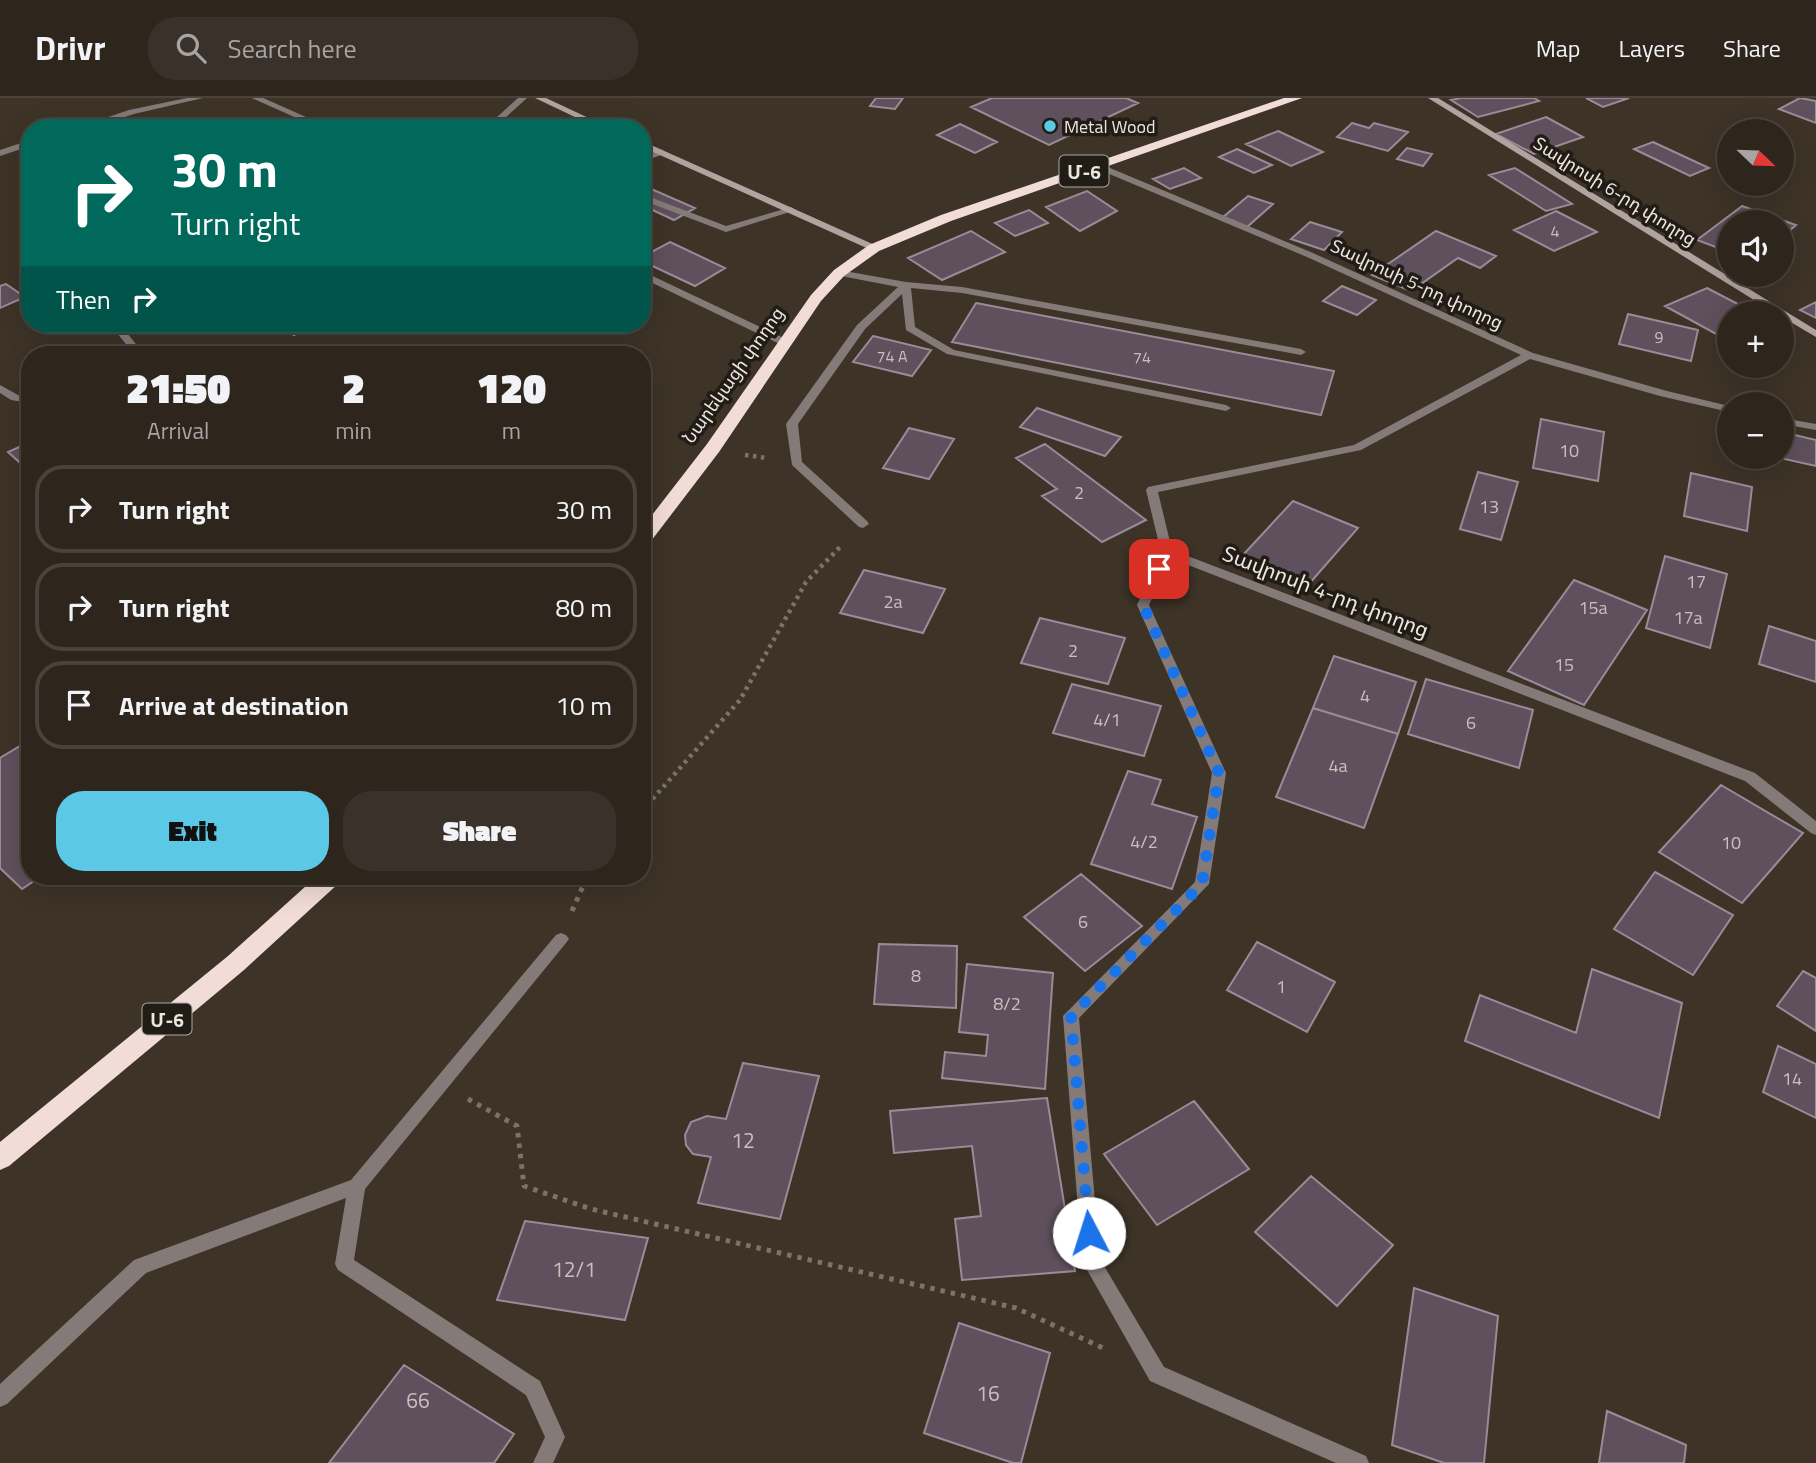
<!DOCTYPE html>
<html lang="en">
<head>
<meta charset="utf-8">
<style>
	body { margin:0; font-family:"Titillium Web","Noto Sans Armenian",sans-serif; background:#3a322a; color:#f1f3f6; height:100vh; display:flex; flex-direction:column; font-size:26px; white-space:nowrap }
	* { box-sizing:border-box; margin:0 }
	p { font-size:23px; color:#a7a5a4 }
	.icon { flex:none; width:38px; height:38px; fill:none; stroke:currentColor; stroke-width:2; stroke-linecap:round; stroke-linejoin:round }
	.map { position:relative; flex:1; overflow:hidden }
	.sheet { position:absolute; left:21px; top:248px; width:630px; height:539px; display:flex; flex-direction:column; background:#2e261d; border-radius:28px; box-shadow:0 7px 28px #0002,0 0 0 2px #49433b }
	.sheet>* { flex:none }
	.hud { position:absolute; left:21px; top:21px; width:630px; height:214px; border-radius:28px; box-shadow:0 7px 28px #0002,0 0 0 2px #49433b; background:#00695c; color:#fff; overflow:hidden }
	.needle { width:46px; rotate:113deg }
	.controls { position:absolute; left:1717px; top:21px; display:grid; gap:14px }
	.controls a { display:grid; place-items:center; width:77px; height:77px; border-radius:50%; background:#2e261d; box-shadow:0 7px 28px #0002,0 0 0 2px #49433b; font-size:35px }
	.pin { position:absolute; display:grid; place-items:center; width:60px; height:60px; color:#fff; margin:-30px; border-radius:14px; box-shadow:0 4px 10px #0006 }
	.me { position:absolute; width:77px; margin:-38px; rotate:355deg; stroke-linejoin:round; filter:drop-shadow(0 0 5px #0008) }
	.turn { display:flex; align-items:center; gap:24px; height:147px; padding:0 35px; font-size:32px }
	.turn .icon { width:91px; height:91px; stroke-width:2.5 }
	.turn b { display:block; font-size:49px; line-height:60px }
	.then { display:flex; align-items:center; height:66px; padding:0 35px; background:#0003; gap:14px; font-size:26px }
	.eta { display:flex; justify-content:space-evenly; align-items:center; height:119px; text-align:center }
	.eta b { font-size:42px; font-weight:800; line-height:49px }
	.action { display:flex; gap:14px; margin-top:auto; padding:14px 35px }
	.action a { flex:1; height:80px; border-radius:28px; background:#5bc8e6; color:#111; font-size:28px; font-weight:800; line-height:80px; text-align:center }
	.action a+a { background:#3a322a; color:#f1f3f6 }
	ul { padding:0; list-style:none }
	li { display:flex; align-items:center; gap:21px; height:88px; margin:0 14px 10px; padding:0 21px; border:4px solid #49433b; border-radius:28px }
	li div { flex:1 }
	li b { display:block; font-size:26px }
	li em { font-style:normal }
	header { display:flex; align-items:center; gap:42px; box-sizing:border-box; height:98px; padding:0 35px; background:#2e261d; border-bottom:2px solid #49433b }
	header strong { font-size:33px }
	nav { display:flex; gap:38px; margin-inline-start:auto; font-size:24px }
	.search { width:490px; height:63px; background:#3a322a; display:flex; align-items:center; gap:18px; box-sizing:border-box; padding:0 24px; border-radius:28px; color:#a7a5a4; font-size:26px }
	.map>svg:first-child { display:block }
	.building { fill:#5e505c; stroke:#9a8b98; stroke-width:2 }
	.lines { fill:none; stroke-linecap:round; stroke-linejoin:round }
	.path-far1 { stroke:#7c7368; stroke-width:4.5; stroke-dasharray:3.5 4.5; stroke-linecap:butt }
	.path { stroke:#7c7368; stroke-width:5; stroke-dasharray:4.5 6; stroke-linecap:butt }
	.lane { fill:#847b79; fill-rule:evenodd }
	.street { fill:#847b79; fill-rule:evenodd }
	.secondary { fill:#b1a39f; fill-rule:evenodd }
	.highway { fill:#f2dcd7; fill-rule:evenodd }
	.route { stroke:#1a73e8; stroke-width:12; stroke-dasharray:0 21.6 }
	.poi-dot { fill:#5bc8e6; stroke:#211c16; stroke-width:2.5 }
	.labels { text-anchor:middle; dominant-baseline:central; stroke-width:7; stroke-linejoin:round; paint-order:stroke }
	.far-number-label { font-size:16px; fill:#c9c0be }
	.far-poi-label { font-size:18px; fill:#ede6de; stroke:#211c16; text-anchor:start }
	.far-street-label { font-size:18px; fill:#ede6de; stroke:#211c16 }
	.number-label { font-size:18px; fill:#c9c0be }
	.shield { fill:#211c16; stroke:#b0a9a2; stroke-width:2 }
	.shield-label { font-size:19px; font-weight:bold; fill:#ede6de }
	.street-label { font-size:21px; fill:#ede6de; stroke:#211c16 }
	.near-number-label { font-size:21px; fill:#c9c0be }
</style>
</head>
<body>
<header>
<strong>Drivr</strong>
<div class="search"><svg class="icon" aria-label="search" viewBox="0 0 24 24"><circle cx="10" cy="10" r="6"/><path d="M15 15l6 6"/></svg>Search here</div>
<nav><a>Map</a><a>Layers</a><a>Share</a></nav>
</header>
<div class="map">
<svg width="1816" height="1365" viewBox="0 0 1816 1365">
	<rect width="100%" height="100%" fill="#3d3327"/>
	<path class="building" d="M 876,0 L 903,0 L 895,11 L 870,8 Z
		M 992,0 L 1126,0 L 1138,5 L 1049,47 L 971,9 Z
		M 1461,0 L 1534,0 L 1539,3 L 1478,19 L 1451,2 Z
		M 1586,0 L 1629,0 L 1603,9 Z
		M 1800,0 L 1816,3 L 1816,25 L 1779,11 Z
		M 1546,19 L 1583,39 L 1534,56 L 1496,36 Z
		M 1352,25 L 1369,30 L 1374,25 L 1408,34 L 1388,53 L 1337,39 Z
		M 960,26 L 997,44 L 975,55 L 937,37 Z
		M 1278,33 L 1323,54 L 1291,68 L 1246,46 Z
		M 1653,44 L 1709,70 L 1690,78 L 1634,51 Z
		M 1407,50 L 1432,56 L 1423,68 L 1397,61 Z
		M 1237,51 L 1272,67 L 1254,75 L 1219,59 Z
		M 1184,70 L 1201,80 L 1170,91 L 1153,81 Z
		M 1515,70 L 1572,106 L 1546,113 L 1489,77 Z
		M 30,83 L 30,158 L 21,160 Z
		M 649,90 L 695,110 L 674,122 L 642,107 L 642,94 Z
		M 1087,93 L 1117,113 L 1080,133 L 1046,109 Z
		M 1248,98 L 1273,106 L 1247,129 L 1222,120 Z
		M 1742,108 L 1796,127 L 1782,139 L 1782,124 L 1729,124 L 1729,154 L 1697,142 Z
		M 1029,112 L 1048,125 L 1015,138 L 995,125 Z
		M 1556,113 L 1597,134 L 1554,153 L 1514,132 Z
		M 1310,124 L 1342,134 L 1324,152 L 1291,141 Z
		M 971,133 L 1005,154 L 942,182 L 908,160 Z
		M 1436,133 L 1496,158 L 1480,170 L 1458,160 L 1411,193 L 1372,177 Z
		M 670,144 L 725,170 L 695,188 L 642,163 L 642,159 Z
		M 6,186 L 25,199 L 0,210 L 0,188 Z
		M 1342,188 L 1376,202 L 1357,217 L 1323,203 Z
		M 1707,190 L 1755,215 L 1729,215 L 1729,243 L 1665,208 Z
		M 1816,204 L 1816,220 L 1800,212 Z
		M 976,205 L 1334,273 L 1321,317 L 952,244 Z
		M 1628,216 L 1698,232 L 1691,263 L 1619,246 Z
		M 279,226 L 317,226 L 294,237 Z
		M 873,238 L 931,252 L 912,278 L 853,264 Z
		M 1037,310 L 1121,339 L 1105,358 L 1020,329 Z
		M 1541,321 L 1604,334 L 1598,383 L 1533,370 Z
		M 909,330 L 954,341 L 929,381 L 883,370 Z
		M 1782,334 L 1816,342 L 1816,368 L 1776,359 L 1782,359 Z
		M 30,344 L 30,371 L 28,372 L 8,354 Z
		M 1045,346 L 1146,422 L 1102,444 L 1042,398 L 1057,391 L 1016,360 Z
		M 1478,374 L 1518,384 L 1501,442 L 1460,431 Z
		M 1691,375 L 1752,389 L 1747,433 L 1684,418 Z
		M 1293,403 L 1358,430 L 1309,486 L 1243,457 Z
		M 1665,458 L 1727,476 L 1710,550 L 1646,530 Z
		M 864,472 L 945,491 L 923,535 L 840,515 Z
		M 1574,482 L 1647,512 L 1584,607 L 1508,573 Z
		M 1040,520 L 1125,540 L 1108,586 L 1021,565 Z
		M 1769,528 L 1816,543 L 1816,584 L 1759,566 Z
		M 1334,558 L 1416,584 L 1398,636 L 1313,610 Z
		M 1426,581 L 1533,612 L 1519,670 L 1408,636 Z
		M 1072,586 L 1161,608 L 1144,658 L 1053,635 Z
		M 1313,610 L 1398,636 L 1364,730 L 1276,699 Z
		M 30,642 L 30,779 L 40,779 L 22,791 L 0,770 L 0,660 Z
		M 1128,673 L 1161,682 L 1152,706 L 1197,719 L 1172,791 L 1091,766 Z
		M 1721,687 L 1803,735 L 1742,805 L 1659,754 Z
		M 1655,774 L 1733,817 L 1693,877 L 1614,831 Z
		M 1081,776 L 1142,828 L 1085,873 L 1024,819 Z
		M 1257,844 L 1335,884 L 1307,934 L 1227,892 Z
		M 879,846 L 957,848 L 956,910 L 874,906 Z
		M 967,866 L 1053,875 L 1045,991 L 942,980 L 945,954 L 986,958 L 988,937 L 959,934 Z
		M 1592,871 L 1682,905 L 1659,1020 L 1465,943 L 1480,897 L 1576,935 Z
		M 1803,873 L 1816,880 L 1816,933 L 1777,908 Z
		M 1778,948 L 1816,966 L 1816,1020 L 1763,994 Z
		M 743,965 L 819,978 L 780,1121 L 698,1105 L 711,1059 L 693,1056 L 686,1047 L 685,1037 L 691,1024 L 707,1018 L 726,1021 Z
		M 1047,1000 L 1075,1173 L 962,1182 L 955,1121 L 981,1118 L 972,1048 L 894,1055 L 890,1013 Z
		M 1194,1003 L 1249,1071 L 1157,1127 L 1104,1056 Z
		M 1311,1078 L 1393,1147 L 1337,1208 L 1255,1134 Z
		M 525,1123 L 648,1140 L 625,1222 L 497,1202 Z
		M 1414,1190 L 1498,1218 L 1484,1365 L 1444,1365 L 1392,1347 Z
		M 959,1225 L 1050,1255 L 1021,1365 L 1013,1365 L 924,1335 Z
		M 404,1267 L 514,1336 L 494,1365 L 329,1365 Z
		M 1607,1313 L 1686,1347 L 1684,1365 L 1599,1365 Z"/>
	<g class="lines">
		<path class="path-far1" d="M 745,357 L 767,360
			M 642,713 L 740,602 L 806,484 L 842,447"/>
		<path class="path" d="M 572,813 L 587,779
			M 468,1001 L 517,1028 L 524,1088 L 591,1111 L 1016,1210 L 1103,1250"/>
		<path class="lane" d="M 518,0 L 527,0 L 494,30 L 485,30 Z
			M 661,51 L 665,54 L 664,56 L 642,64 L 642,58 Z
			M 642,96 L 726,128 L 791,109 L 796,112 L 726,134 L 642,102 Z
			M 839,172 L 906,184 L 962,189 L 1301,251 L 1306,254 L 1301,257 L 962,195 L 911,190 L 915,229 L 954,252 L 1226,307 L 1231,310 L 1226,313 L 947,256 L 906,232 L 902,196 L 865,231 L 798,326 L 802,364 L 867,423 L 869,426 L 863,430 L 859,429 L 792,367 L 786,326 L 857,227 L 898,189 L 836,177 L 836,173 Z
			M 561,835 L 566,837 L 569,841 L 566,845 L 365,1091 L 354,1162 L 540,1283 L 565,1339 L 553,1365 L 533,1365 L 545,1339 L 526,1297 L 338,1172 L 335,1166 L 346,1100 L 146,1175 L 7,1306 L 0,1309 L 0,1286 L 134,1162 L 351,1082 L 556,837 Z"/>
		<path class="street" d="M 187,0 L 203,0 L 134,16 L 90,30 L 76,30 L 129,12 Z
			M 252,0 L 263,0 L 331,30 L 319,30 Z
			M 30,42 L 30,48 L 0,58 L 0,52 Z
			M 1098,65 L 1313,155 L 1533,255 L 1667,293 L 1729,308 L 1729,314 L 1660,298 L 1530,261 L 1361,352 L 1158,394 L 1172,452 L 1755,675 L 1816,723 L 1816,737 L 1811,735 L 1745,683 L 1170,460 L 1149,507 L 1226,675 L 1209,786 L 1079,920 L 1100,1161 L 1164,1269 L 1366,1358 L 1369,1365 L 1336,1365 L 1150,1283 L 1082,1163 L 1063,918 L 1195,784 L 1212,675 L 1137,507 L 1161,454 L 1146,392 L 1148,389 L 1354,347 L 1521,257 L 1307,159 L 1095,70 L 1094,68 Z
			M 642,173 L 790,243 L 791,245 L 786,248 L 782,247 L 642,180 Z
			M 110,226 L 120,226 L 139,250 L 135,257 L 125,257 L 129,250 Z
			M 0,287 L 18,297 L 30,299 L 30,305 L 11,302 L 0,295 Z
			M 1782,320 L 1816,326 L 1816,332 L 1782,326 Z"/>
		<path class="secondary" d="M 535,0 L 546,0 L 610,30 L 598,30 Z
			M 1428,0 L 1438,0 L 1816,232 L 1816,239 L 1782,219 L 1782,215 L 1775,215 Z
			M 642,43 L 877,148 L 879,150 L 871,152 L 642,49 Z"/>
		<path class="highway" d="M 1284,0 L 1302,0 L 951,123 L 879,153 L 844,178 L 821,203 L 719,354 L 648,447 L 642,449 L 642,430 L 707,346 L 811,197 L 834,172 L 869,147 L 941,117 Z
			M 316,779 L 342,779 L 339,785 L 244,872 L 9,1068 L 0,1072 L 0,1044 L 228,858 Z"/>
	</g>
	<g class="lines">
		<path class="route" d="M 1089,1135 L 1071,918 L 1202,786 L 1219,675 L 1143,507 L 1159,471"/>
	</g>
	<circle class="poi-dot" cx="1050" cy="28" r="7"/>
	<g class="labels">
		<g class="far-number-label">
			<text x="1555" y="133">4</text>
			<text x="1659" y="239">9</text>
			<text x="892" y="258">74 A</text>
			<text x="1142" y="259">74</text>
		</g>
		<g class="far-poi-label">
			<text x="1064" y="28">Metal Wood</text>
		</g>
		<g class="far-street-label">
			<text transform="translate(1615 93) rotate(32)">Տավրոսի 6-րդ փողոց</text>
			<text transform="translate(1417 186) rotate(25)">Տավրոսի 5-րդ փողոց</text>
			<text transform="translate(733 277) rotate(-55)">Նարեկացի փողոց</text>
		</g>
		<g class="number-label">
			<text x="1569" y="352">10</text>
			<text x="1079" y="394">2</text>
			<text x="1489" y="408">13</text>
			<text x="1696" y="483">17</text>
			<text x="893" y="503">2a</text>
			<text x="1593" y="509">15a</text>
			<text x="1688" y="519">17a</text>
			<text x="1073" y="552">2</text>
			<text x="1564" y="566">15</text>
			<text x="1365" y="597">4</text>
			<text x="1107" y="621">4/1</text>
			<text x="1471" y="624">6</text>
			<text x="1338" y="667">4a</text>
			<text x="1144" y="743">4/2</text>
			<text x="1731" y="744">10</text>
			<text x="1083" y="823">6</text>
			<text x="916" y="877">8</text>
			<text x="1281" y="888">1</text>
			<text x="1007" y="905">8/2</text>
			<text x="1792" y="980">14</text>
		</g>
		<g class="shield">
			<rect x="1059.5" y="57.5" width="49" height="31" rx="5"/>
			<rect x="142.5" y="905.5" width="49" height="31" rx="5"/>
		</g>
		<g class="shield-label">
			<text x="1084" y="73">Մ-6</text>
			<text x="167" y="921">Մ-6</text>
		</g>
		<g class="street-label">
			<text transform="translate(1326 493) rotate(21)">Տավրոսի 4-րդ փողոց</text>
		</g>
		<g class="near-number-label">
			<text x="743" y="1042">12</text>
			<text x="574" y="1171">12/1</text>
			<text x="988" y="1295">16</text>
			<text x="418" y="1302">66</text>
		</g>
	</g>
</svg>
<div class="controls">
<a><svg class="needle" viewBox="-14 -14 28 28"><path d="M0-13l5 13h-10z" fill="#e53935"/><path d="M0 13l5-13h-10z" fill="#a7a5a4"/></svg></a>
<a><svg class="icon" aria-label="sound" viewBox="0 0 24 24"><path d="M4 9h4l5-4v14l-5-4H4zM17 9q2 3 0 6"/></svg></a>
<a>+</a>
<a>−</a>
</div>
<div class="pin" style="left:1159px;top:471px;background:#d93025"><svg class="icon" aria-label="arrive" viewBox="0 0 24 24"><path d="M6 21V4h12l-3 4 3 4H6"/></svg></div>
<svg class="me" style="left:1089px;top:1135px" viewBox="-20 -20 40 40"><circle r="19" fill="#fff"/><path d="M0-13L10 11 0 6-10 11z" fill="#1a73e8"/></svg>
<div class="hud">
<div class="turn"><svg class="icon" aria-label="right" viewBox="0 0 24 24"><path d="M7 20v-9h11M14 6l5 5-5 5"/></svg><div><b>30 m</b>Turn right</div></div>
<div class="then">Then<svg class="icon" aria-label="right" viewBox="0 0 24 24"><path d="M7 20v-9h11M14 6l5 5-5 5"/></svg></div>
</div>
<section class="sheet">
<div class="eta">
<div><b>21:50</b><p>Arrival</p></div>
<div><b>2</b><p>min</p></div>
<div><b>120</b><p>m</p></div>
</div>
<ul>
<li><svg class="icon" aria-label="right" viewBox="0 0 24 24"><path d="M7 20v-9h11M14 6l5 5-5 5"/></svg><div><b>Turn right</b></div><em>30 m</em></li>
<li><svg class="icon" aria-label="right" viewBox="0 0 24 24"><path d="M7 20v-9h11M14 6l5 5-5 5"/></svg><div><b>Turn right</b></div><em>80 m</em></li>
<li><svg class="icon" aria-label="arrive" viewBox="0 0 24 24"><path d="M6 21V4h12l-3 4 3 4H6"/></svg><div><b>Arrive at destination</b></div><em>10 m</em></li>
</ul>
<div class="action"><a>Exit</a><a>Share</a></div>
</section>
</div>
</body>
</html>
